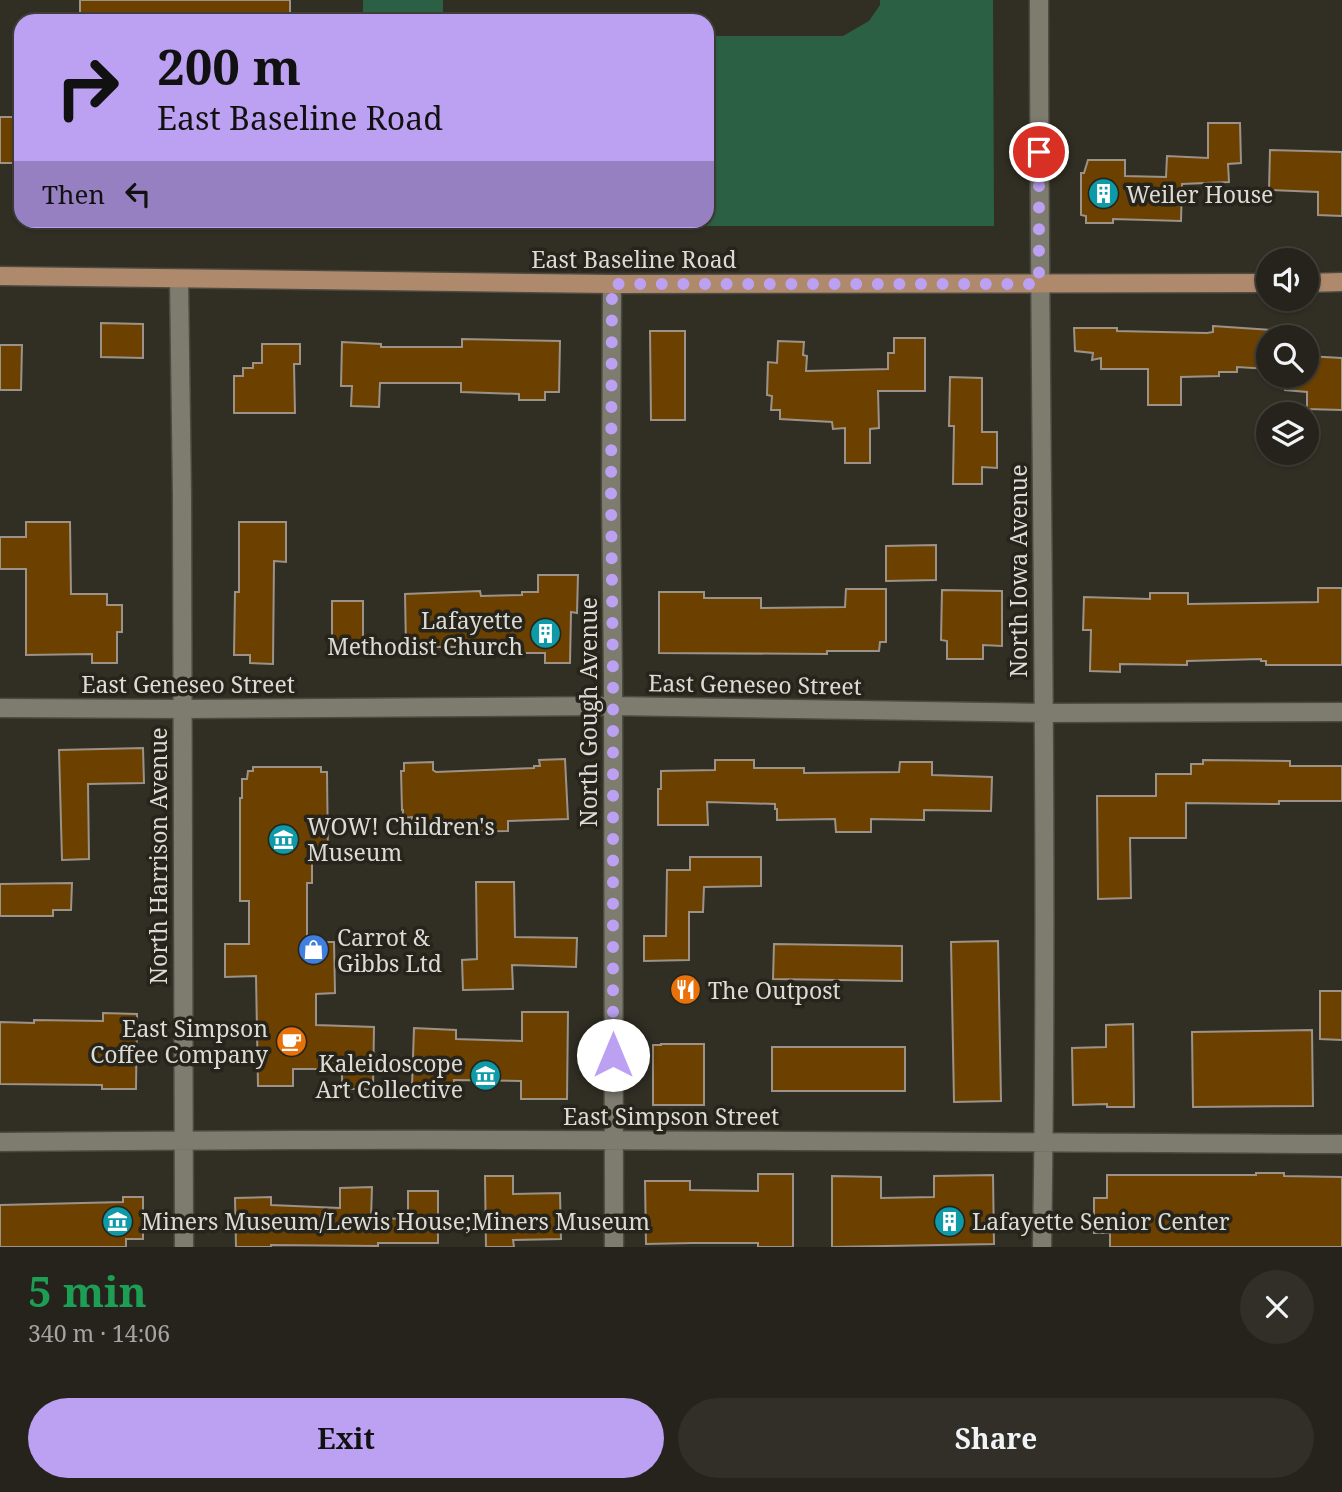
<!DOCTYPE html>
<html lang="en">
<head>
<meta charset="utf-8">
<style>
	body { margin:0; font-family:"Noto Serif",serif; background:#312f28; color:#f1f3f6; height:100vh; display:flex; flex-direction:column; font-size:26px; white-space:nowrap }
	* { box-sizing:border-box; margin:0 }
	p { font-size:23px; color:#a3a4a3 }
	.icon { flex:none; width:38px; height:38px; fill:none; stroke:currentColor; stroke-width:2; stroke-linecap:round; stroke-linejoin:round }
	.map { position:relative; height:1247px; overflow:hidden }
	.side { display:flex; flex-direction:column; background:#25231b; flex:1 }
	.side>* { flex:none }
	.hud { position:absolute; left:14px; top:14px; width:700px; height:214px; border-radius:21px; box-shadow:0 2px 5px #0004,0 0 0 2px #42403a; background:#bca0f2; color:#111; overflow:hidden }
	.controls { position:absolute; left:1256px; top:248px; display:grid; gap:14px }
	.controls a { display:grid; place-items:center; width:63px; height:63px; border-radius:50%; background:#25231b; box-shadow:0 2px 5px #0004,0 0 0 2px #42403a; font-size:35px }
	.pin { position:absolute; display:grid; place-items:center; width:60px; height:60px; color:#fff; margin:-30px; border:4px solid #fff; border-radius:50%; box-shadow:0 2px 7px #0007 }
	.me { position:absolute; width:77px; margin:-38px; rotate:0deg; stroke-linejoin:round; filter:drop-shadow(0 0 5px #0008) }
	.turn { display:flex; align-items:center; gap:24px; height:147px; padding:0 28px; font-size:32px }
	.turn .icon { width:91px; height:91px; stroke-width:2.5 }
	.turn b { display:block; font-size:49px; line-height:60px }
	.then { display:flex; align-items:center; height:66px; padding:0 28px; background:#0003; gap:14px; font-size:26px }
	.round { display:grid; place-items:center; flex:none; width:74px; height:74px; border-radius:37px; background:#312f28 }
	.head { display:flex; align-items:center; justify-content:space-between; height:119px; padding:0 28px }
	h1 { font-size:42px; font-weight:700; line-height:52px; color:#1e9e55 }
	.cta { display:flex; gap:14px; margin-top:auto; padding:14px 28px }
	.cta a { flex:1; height:80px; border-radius:42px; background:#bca0f2; color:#111; font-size:28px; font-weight:700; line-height:80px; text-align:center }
	.cta a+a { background:#312f28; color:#f1f3f6 }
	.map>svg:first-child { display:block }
	.green { fill:#2c6045 }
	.building { fill:#6c4100; stroke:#9c9288; stroke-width:2 }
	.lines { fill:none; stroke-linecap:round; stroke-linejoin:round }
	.minor-casing { stroke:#4c4a41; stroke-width:21 }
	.primary-casing { stroke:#4c4a41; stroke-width:21 }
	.minor { stroke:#7e7b6f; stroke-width:18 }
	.primary { stroke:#ae896b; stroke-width:18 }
	.route { stroke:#bca0f2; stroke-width:12; stroke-dasharray:0 21.6 }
	.labels { text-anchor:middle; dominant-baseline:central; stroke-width:7; stroke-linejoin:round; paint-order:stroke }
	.poi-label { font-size:23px; fill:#dddbd5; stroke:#27251b; text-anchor:start }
	.street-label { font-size:23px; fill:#dddbd5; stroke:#27251b }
</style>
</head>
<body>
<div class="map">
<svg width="1342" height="1247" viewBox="0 0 1342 1247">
	<rect width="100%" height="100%" fill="#312f24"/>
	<path class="green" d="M 363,0 L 443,0 L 443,21 L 363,21 Z
		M 880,0 L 993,0 L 994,226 L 548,226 L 548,220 L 707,220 L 707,36 L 843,36 L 869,21 L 880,5 Z"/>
	<path class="building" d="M 80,0 L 290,0 L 290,21 L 80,21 Z
		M 0,117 L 21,117 L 20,163 L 0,163 Z
		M 1208,123 L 1240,123 L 1241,163 L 1228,164 L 1229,182 L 1182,184 L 1181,221 L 1113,219 L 1113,223 L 1086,223 L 1086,216 L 1081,215 L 1081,173 L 1084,173 L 1088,160 L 1125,160 L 1125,176 L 1166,177 L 1167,156 L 1208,158 Z
		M 1270,150 L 1342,152 L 1342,216 L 1318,215 L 1318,192 L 1269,190 Z
		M 101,323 L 143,324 L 143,358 L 101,357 Z
		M 1213,326 L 1285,331 L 1284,336 L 1290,336 L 1290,338 L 1269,338 L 1269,369 L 1237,367 L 1237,372 L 1219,372 L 1219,376 L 1181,377 L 1181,405 L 1148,405 L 1148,369 L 1101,369 L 1101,358 L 1092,360 L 1093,353 L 1075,351 L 1074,328 L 1117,328 L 1117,331 L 1207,333 L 1213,332 Z
		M 650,331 L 685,331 L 685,420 L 651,420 Z
		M 894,338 L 925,338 L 925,391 L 878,391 L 879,428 L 870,429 L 870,463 L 845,463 L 845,428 L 833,429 L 832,422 L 780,419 L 780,410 L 771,410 L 772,396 L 767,395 L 768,362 L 777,363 L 778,341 L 804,342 L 803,355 L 807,356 L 806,371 L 888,369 L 888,353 L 894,353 Z
		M 462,339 L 560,341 L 559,392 L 545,392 L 545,400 L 519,400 L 519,394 L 461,392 L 461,383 L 380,383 L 379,407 L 351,406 L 352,386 L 341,386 L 342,342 L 381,344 L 381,347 L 462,347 Z
		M 262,344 L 300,344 L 300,364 L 294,364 L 295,413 L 234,413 L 234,376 L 243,376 L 243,368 L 253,368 L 253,363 L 262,363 Z
		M 0,345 L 22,345 L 21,390 L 0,390 Z
		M 1307,356 L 1342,358 L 1342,410 L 1307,409 L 1307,392 L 1285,390 L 1286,376 L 1307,376 Z
		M 950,377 L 982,378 L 982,432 L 997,432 L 997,468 L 982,467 L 982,484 L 953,484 L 954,426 L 949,426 Z
		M 26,522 L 70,522 L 71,594 L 107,594 L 107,605 L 122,605 L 122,632 L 117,632 L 117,663 L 92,663 L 92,654 L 26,655 L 26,569 L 0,569 L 0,537 L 26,537 Z
		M 239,522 L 286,522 L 286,562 L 274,561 L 273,664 L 250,663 L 250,655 L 234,655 L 235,592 L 239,592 Z
		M 936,545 L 936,580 L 886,581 L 886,546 Z
		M 538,575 L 578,575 L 577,613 L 571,612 L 570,663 L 545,663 L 545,653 L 521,653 L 521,649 L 480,651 L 480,647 L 406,647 L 405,594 L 480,591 L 481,596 L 522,595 L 522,592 L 538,592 Z
		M 1318,588 L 1342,588 L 1342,665 L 1266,665 L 1266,661 L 1261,661 L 1261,659 L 1187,661 L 1187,665 L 1120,664 L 1120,672 L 1090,671 L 1091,630 L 1083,630 L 1084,597 L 1150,599 L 1150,593 L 1188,593 L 1188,604 L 1318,602 Z
		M 846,589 L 886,589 L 886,642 L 880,642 L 879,651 L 827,651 L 827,654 L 659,653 L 659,592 L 704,592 L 704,598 L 761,598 L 761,608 L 845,607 Z
		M 942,590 L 1002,591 L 1002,646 L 983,645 L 983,659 L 947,659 L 947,641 L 941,640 Z
		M 332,601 L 363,601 L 363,644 L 355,644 L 356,650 L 332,650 Z
		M 143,748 L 144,783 L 88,784 L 89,859 L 62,860 L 59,750 Z
		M 565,759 L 568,819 L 508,821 L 508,831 L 412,832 L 412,817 L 403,818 L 403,810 L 402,810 L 401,771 L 404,771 L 404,763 L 433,762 L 433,770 L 436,772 L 534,768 L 534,766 L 540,766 L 539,760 Z
		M 715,760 L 754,760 L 754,768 L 804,768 L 804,773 L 899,772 L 900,762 L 932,762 L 932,775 L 992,777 L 991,811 L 924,810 L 924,820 L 871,819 L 871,832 L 836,832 L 835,819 L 777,820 L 777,809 L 775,809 L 775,804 L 707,802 L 708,825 L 658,825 L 658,789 L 661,789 L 661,771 L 715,770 Z
		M 1203,760 L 1290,761 L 1290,766 L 1342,766 L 1342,801 L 1279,801 L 1279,804 L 1186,803 L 1186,838 L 1130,838 L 1131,898 L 1098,899 L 1097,796 L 1156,796 L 1156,774 L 1191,774 L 1191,764 L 1203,764 Z
		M 253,767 L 321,767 L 321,772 L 327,772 L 328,856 L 312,856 L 312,883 L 307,883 L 307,942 L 334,942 L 335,993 L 316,994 L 316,1025 L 374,1027 L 373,1089 L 342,1089 L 342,1069 L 293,1069 L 293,1086 L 258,1086 L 256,976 L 225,977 L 225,944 L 249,944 L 249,901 L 240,901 L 240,798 L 242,798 L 242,779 L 247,779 L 248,771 L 253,771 Z
		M 690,857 L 761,857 L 761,886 L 704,887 L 703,912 L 689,912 L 689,960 L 644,961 L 644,936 L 666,936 L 667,870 L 690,870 Z
		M 476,882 L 514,882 L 515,937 L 577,938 L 576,967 L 512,965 L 513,989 L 463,990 L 462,960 L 477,959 Z
		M 72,883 L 71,910 L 53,910 L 53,916 L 0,916 L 0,884 Z
		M 998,941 L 1001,1101 L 954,1102 L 951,942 Z
		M 774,944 L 902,946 L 902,981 L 773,979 Z
		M 1320,991 L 1342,991 L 1342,1040 L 1320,1039 Z
		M 522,1012 L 568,1012 L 567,1099 L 521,1099 L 521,1081 L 454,1080 L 454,1087 L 412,1086 L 414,1028 L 456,1030 L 456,1039 L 522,1041 Z
		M 103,1013 L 137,1014 L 136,1089 L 102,1089 L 102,1085 L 0,1084 L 0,1022 L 34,1023 L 34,1020 L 103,1021 Z
		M 1133,1024 L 1134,1107 L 1107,1107 L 1107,1104 L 1073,1105 L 1072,1048 L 1106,1047 L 1106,1025 Z
		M 1312,1030 L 1313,1106 L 1193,1107 L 1192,1032 Z
		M 661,1044 L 704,1044 L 704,1105 L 653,1105 L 653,1045 L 661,1045 Z
		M 772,1047 L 905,1047 L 905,1091 L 772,1091 Z
		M 1256,1173 L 1284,1173 L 1284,1176 L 1342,1177 L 1342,1247 L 1110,1247 L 1110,1233 L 1094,1233 L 1094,1198 L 1107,1198 L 1107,1175 L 1256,1175 Z
		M 758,1174 L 793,1174 L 793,1247 L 758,1247 L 758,1243 L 692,1243 L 646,1244 L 645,1181 L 690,1181 L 690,1190 L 758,1191 Z
		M 993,1175 L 994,1244 L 832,1247 L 832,1176 L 881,1177 L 881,1198 L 934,1197 L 934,1176 Z
		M 485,1176 L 513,1176 L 513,1194 L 560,1193 L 561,1239 L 513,1240 L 514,1247 L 486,1247 Z
		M 372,1187 L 371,1218 L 408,1219 L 408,1191 L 438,1191 L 438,1243 L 378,1243 L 378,1246 L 271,1245 L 271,1247 L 236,1247 L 235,1198 L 271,1197 L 271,1205 L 340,1208 L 340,1188 Z
		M 123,1197 L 143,1197 L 143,1239 L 126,1239 L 126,1247 L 0,1247 L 0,1205 L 123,1202 Z"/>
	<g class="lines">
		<defs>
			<path id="minor" d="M 1039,0 C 1039,416 1049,831 1042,1247
				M 179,279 L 182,496 L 184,1247
				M 612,284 L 611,496 L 613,678 L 614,1247
				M 0,708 L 183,709 L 613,706 L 1043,713 L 1342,712
				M 0,1142 C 447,1137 895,1142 1342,1144"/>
			<path id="primary" d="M 0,276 L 612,284 L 1269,283
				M 1307,283 L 1342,282"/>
		</defs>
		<use href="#minor" class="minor-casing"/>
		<use href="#primary" class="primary-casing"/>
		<use href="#minor" class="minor"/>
		<use href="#primary" class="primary"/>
	</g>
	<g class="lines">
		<path class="route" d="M 613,1055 L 613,678 L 611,496 L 612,284 L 1039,284 L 1039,152"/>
	</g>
	<defs>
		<symbol id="building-disc" viewBox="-11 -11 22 22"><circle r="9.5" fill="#0f9aa8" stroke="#27251b"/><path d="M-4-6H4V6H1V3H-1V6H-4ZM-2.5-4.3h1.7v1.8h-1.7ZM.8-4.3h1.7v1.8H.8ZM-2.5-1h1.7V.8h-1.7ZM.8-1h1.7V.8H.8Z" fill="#fff"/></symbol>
		<symbol id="museum-disc" viewBox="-11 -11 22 22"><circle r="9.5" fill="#0f9aa8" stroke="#27251b"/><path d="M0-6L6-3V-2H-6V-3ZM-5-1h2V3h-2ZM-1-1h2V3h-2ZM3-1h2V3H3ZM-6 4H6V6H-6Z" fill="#fff"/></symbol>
		<symbol id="shop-disc" viewBox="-11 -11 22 22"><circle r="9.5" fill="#3f7fe0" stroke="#27251b"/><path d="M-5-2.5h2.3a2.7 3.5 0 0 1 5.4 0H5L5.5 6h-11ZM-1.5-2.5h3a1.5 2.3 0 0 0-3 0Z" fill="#fff"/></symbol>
		<symbol id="restaurant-disc" viewBox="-11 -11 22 22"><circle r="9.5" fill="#e8710a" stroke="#27251b"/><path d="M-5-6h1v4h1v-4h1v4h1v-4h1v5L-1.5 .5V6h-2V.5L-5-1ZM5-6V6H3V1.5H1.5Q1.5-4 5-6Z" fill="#fff"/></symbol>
		<symbol id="cafe-disc" viewBox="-11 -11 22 22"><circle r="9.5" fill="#e8710a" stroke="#27251b"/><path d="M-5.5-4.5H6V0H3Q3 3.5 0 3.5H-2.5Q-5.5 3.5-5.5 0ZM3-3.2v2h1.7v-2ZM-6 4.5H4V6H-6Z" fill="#fff"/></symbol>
	</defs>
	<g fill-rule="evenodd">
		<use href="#building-disc" x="1086" y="176" width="35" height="35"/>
		<use href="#building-disc" x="528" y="616" width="35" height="35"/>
		<use href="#museum-disc" x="266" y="822" width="35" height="35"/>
		<use href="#shop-disc" x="296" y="932" width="35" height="35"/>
		<use href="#restaurant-disc" x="668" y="972" width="35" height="35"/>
		<use href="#cafe-disc" x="274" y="1024" width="35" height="35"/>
		<use href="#museum-disc" x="468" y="1058" width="35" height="35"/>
		<use href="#museum-disc" x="100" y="1204" width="35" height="35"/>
		<use href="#building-disc" x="932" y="1204" width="35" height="35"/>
	</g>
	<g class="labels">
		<g class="poi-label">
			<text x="1126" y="194">Weiler House</text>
			<text x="523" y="620" text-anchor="end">Lafayette<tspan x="523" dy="26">Methodist Church</tspan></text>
			<text x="307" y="826">WOW! Children's<tspan x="307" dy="26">Museum</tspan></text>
			<text x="337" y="937">Carrot &amp;<tspan x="337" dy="26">Gibbs Ltd</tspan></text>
			<text x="708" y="990">The Outpost</text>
			<text x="268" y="1028" text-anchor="end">East Simpson<tspan x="268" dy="26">Coffee Company</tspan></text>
			<text x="463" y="1063" text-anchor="end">Kaleidoscope<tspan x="463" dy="26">Art Collective</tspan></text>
			<text x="141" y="1221">Miners Museum/Lewis House;Miners Museum</text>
			<text x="972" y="1221">Lafayette Senior Center</text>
		</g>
		<g class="street-label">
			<text x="634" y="259">East Baseline Road</text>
			<text transform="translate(1018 571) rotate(-90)">North Iowa Avenue</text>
			<text x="188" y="684">East Geneseo Street</text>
			<text transform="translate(755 684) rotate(1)">East Geneseo Street</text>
			<text transform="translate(588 712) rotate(-90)">North Gough Avenue</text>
			<text transform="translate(158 856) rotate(-90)">North Harrison Avenue</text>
			<text x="671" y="1116">East Simpson Street</text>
		</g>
	</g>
</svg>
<div class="controls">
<a><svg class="icon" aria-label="sound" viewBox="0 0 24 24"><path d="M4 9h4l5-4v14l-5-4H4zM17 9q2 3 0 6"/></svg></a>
<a><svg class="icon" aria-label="search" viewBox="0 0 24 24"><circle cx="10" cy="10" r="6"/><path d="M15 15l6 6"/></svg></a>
<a><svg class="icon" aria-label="layers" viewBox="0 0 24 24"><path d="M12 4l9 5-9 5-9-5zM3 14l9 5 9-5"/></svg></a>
</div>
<div class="pin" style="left:1039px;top:152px;background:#d93025"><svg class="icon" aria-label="arrive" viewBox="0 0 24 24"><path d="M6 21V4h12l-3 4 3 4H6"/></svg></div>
<svg class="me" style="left:613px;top:1055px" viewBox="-20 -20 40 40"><circle r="19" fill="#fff"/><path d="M0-13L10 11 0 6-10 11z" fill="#bca0f2"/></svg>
<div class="hud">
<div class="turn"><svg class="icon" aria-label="right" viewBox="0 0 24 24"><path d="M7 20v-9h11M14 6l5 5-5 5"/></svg><div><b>200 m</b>East Baseline Road</div></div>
<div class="then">Then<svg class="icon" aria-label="left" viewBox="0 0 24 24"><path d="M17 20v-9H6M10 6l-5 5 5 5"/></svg></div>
</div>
</div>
<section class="side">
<div class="head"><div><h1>5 min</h1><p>340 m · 14:06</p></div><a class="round"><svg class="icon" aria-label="close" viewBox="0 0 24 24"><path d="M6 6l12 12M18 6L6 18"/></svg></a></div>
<div class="cta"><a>Exit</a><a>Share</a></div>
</section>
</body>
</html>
